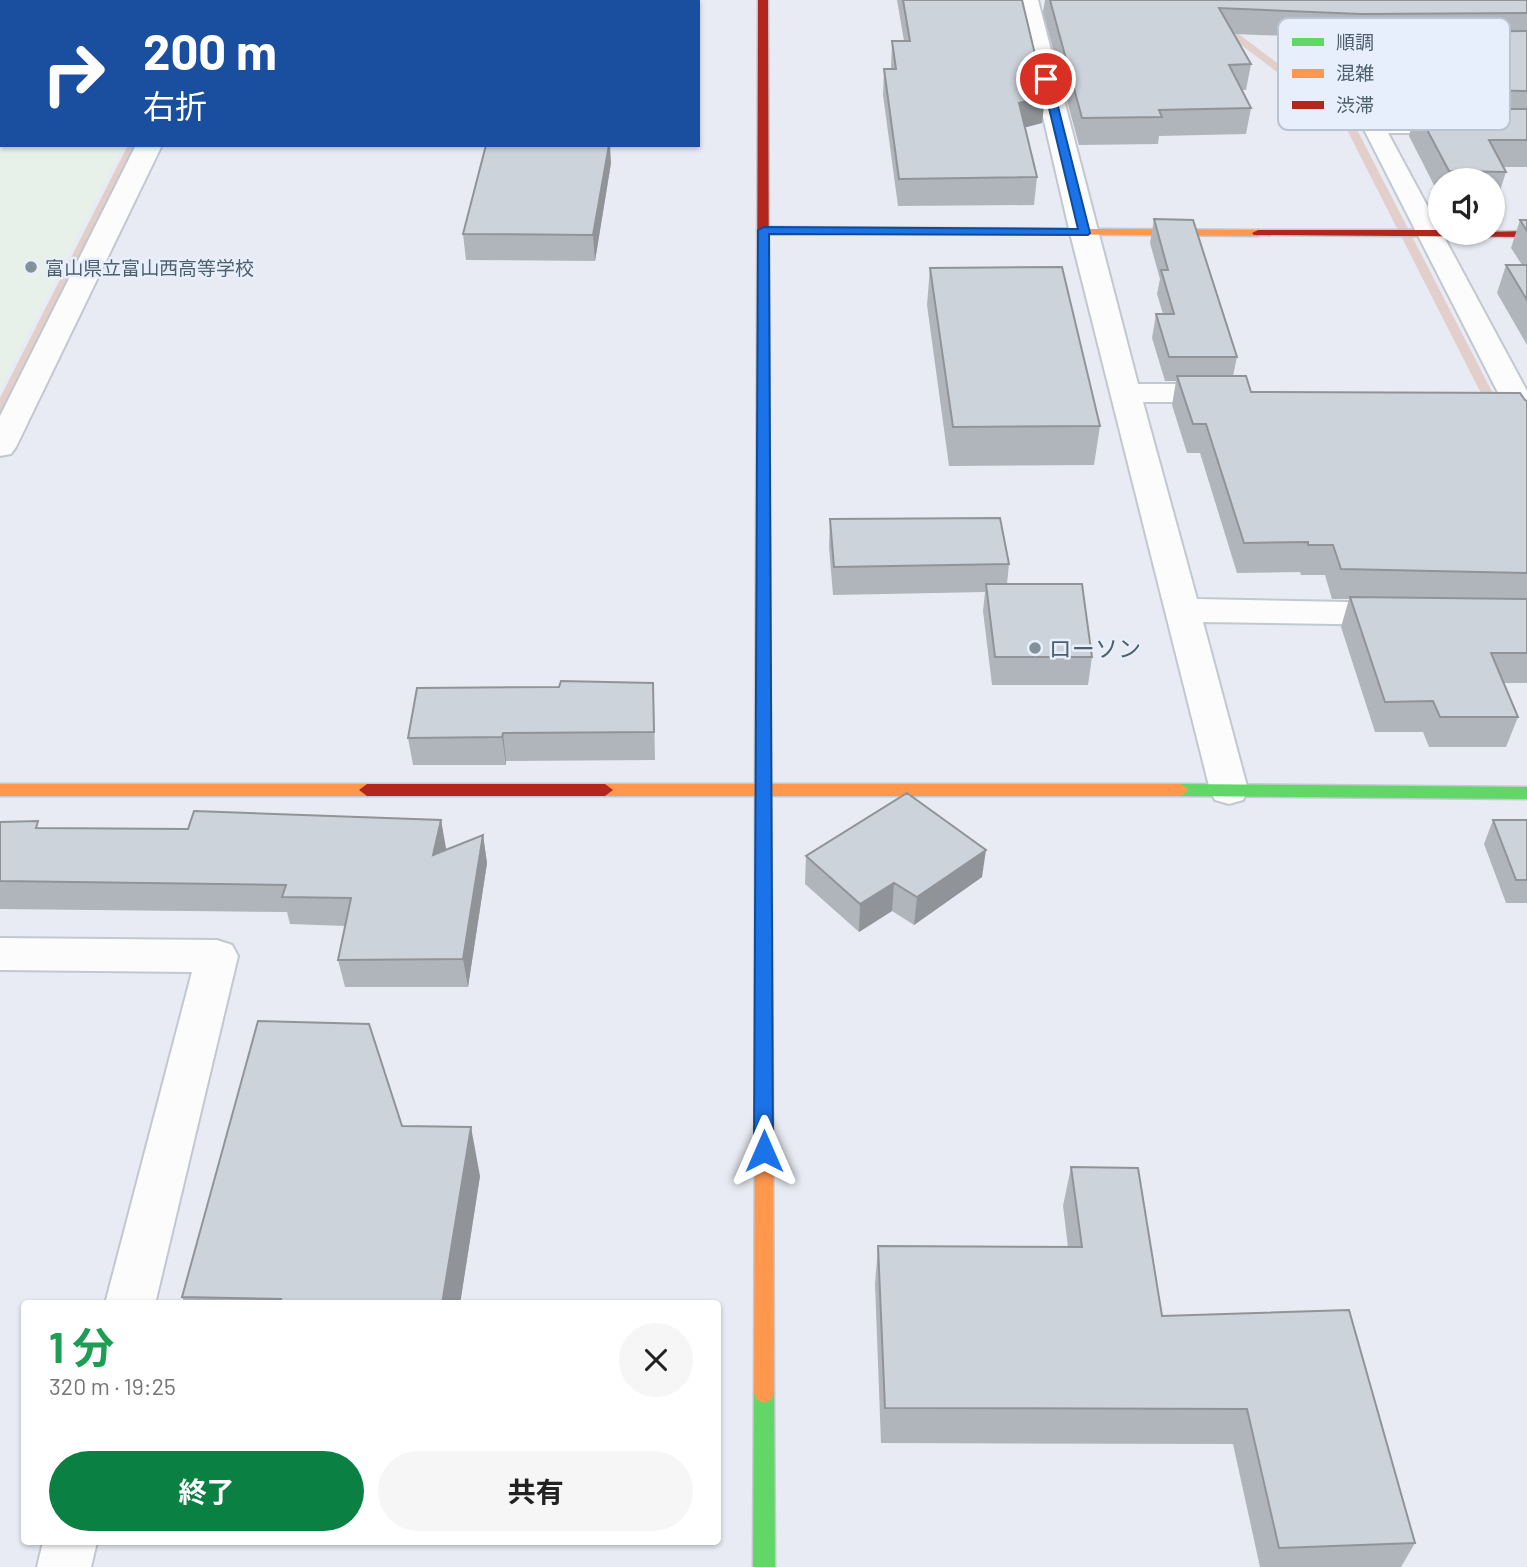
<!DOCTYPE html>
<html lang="ja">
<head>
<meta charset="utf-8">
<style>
	body { margin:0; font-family:Barlow,"Noto Sans JP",sans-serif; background:#f6f6f6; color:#222; height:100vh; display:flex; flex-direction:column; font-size:26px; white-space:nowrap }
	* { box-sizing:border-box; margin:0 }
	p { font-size:23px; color:#767676 }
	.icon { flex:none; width:38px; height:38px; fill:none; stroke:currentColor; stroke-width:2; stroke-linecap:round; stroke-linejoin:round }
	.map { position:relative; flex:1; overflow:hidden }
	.details { position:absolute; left:21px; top:1300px; width:700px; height:245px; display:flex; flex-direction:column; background:#fff; border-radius:7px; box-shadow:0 2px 5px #0004 }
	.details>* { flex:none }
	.top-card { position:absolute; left:0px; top:0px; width:700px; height:147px; box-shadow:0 2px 5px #0004; background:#1a4fa0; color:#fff; overflow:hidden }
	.fabs { position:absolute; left:1428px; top:168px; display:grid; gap:14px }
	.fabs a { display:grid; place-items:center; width:77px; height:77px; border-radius:50%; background:#fff; box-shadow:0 2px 5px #0004; font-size:35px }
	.pin { position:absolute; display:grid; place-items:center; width:60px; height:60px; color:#fff; margin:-30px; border:4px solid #fff; border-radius:50%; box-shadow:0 2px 7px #0007 }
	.me { position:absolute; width:77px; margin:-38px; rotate:0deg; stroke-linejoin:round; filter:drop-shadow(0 0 5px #0008) }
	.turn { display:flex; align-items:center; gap:24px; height:147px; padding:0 28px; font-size:32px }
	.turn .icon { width:91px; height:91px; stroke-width:2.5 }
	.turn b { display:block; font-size:49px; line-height:60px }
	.round { display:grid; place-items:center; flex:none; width:74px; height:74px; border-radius:37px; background:#f6f6f6 }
	.headline { display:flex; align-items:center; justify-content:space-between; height:119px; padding:0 28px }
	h1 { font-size:42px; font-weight:700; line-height:52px; color:#1e9e55 }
	.button { display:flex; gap:14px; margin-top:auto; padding:14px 28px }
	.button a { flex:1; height:80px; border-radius:42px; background:#0b8043; color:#fff; font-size:28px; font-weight:700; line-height:80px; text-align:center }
	.button a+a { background:#f6f6f6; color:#222 }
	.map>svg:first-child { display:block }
	.education { fill:#e7f0e9 }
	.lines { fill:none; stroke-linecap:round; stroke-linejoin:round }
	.stream { fill:#e2cecb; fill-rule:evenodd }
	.street-casing { stroke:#c1c8cf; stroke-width:4 }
	.fast-casing { stroke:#c2c9d1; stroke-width:3 }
	.slow-casing { stroke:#c2c9d1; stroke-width:3 }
	.jam-casing { stroke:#c2c9d1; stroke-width:3 }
	.street { fill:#fcfcfd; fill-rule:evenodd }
	.fast { fill:#63d668; fill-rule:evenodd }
	.slow { fill:#ff974d; fill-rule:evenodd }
	.jam { fill:#b3261e; fill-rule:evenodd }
	.wall { fill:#b0b5bc }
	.shaded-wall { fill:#909499 }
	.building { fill:#cdd3db; stroke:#909499; stroke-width:2 }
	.route { fill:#1a73e8; stroke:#114b97; stroke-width:2 }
	.poi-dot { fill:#83919b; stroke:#e8effc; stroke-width:2.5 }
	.labels { text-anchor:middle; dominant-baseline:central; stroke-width:5; stroke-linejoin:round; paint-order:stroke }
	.far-poi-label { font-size:19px; fill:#4d606c; stroke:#e8effc; text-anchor:start }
	.poi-label { font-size:23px; fill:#4d606c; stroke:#e8effc; text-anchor:start }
	.key { fill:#e8effc; stroke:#bac4d1; stroke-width:2 }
	.key-label { font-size:19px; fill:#4d606c }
</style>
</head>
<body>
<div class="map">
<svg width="1527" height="1567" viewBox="0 0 1527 1567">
	<rect width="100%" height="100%" fill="#e8ebf3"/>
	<path class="education" d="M 0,0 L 197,0 L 2,2 L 2,145 L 124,145 L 0,389 Z"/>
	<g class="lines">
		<path class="stream" d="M 201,0 L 211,0 L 201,2 Z
			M 1182,0 L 1193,0 L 1351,118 L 1502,411 L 1500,414 L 1496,415 L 1490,411 L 1343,122 Z
			M 128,145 L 138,145 L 6,410 L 0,414 L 0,398 Z"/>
		<defs>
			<path id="street" d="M 210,0 L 232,0 L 209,2 Z
				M 1016,0 L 1038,0 L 1138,384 L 1225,384 L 1236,387 L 1240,393 L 1236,399 L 1225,402 L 1143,402 L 1197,599 L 1398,603 L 1410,606 L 1415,614 L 1410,622 L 1398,625 L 1203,622 L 1248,790 L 1243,800 L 1229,804 L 1215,800 L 1210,790 L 1070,233 Z
				M 1527,40 L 1527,54 L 1350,56 L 1381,118 L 1527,119 L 1527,133 L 1388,133 L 1527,391 L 1527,429 L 1516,427 L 1512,420 L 1323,49 L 1327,44 L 1335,42 Z
				M 136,145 L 162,145 L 16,447 L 11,454 L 0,456 L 0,416 Z
				M 0,938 L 217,940 L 232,945 L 238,956 L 155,1304 L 105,1304 L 192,972 L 0,970 Z
				M 43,1542 L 97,1542 L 91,1567 L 37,1567 Z"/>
			<path id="fast" d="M 763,764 L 771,769 L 773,1122 L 771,1128 L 764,1130 L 757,1128 L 755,1122 L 755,769 Z
				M 1181,784 L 1527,787 L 1527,799 L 1181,796 L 1173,790 Z
				M 764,1383 L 771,1386 L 774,1393 L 775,1567 L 753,1567 L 754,1393 L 757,1386 Z"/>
			<path id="slow" d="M 763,227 L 1258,230 L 1264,233 L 1258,236 L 759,232 L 757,230 Z
				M 763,323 L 769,327 L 771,769 L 763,774 L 755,769 L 757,327 Z
				M 0,784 L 367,784 L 375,790 L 367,796 L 0,796 Z
				M 605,784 L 1181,784 L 1189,790 L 1181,796 L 605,796 L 597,790 Z
				M 764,1114 L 771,1116 L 773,1122 L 774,1393 L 771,1400 L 764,1403 L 757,1400 L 754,1393 L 755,1122 L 757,1116 Z"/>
			<path id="jam" d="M 758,0 L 768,0 L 769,327 L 763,331 L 757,327 Z
				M 1258,230 L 1440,230 L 1440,233 L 1527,231 L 1527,237 L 1254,235 L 1252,233 Z
				M 367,784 L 605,784 L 613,790 L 605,796 L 367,796 L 359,790 Z"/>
		</defs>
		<use href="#street" class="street-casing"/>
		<use href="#fast" class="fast-casing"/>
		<use href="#slow" class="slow-casing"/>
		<use href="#jam" class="jam-casing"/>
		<use href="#street" class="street"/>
		<use href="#fast" class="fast"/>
		<use href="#slow" class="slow"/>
		<use href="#jam" class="jam"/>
	</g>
	<path class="wall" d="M 0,0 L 93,0 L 91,2 L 2,2 L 2,72 L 0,72 Z
		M 222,0 L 423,0 L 422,2 L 222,2 Z
		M 897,0 L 1022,0 L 1045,96 L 1042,123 L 1025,127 L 1037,177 L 1034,205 L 898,206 L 883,95 L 884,69 L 891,69 L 892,41 L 904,41 Z
		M 1045,0 L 1527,0 L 1527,167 L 1503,167 L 1506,172 L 1497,200 L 1493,200 L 1493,180 L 1440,180 L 1440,197 L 1409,136 L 1414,116 L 1399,116 L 1366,58 L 1371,39 L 1234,34 L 1251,64 L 1246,90 L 1242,90 L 1251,108 L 1246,134 L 1159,136 L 1158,144 L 1079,145 L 1043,12 Z
		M 611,163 L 595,261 L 466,260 L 463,234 Z
		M 1154,219 L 1237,357 L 1233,376 L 1251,392 L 1527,401 L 1527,683 L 1503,683 L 1518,717 L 1506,747 L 1429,747 L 1423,732 L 1375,732 L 1341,627 L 1349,599 L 1332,599 L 1325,575 L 1301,575 L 1300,572 L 1237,573 L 1200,453 L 1187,453 L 1172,405 L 1176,381 L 1165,381 L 1152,338 L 1156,314 L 1163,314 L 1157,294 L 1160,279 L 1150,243 Z
		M 1520,220 L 1527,220 L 1527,345 L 1497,293 L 1506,265 L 1522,265 L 1511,248 Z
		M 930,268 L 1100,426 L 1094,465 L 949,466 L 927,305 Z
		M 830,519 L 1009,564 L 1007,584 L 1092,657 L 1088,685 L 992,685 L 983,611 L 985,592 L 833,595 L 829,547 Z
		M 654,711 L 655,760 L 506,761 L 506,765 L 413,765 L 408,738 Z
		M 441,820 L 445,850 L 483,835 L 487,863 L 468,987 L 345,987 L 338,960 L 345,926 L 290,924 L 287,912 L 0,909 L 0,822 L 41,828 L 188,829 Z
		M 1493,820 L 1527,820 L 1527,903 L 1506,903 L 1484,844 Z
		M 806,856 L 982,877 L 914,925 L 892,911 L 859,932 L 805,884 Z
		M 402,1126 L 480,1176 L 460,1304 L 185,1304 L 182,1297 Z
		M 1071,1167 L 1162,1316 L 1415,1543 L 1401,1567 L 1260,1567 L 1233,1444 L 881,1443 L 875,1284 L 878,1246 L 1068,1247 L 1063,1206 Z"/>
	<path class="shaded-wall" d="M 66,0 L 93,0 L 91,2 L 64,2 Z
		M 405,0 L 423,0 L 422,2 L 405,2 Z
		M 1045,96 L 1042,123 L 1016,130 L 1019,103 Z
		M 609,145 L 610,145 L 611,163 L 595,261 L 593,235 Z
		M 503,733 L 506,761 L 506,765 L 502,737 Z
		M 441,820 L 446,848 L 438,882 L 433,855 Z
		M 483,835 L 487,863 L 468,987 L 463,959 Z
		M 986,850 L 982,877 L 914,925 L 917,897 Z
		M 894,883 L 892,911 L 859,932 L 860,904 Z
		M 471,1127 L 480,1176 L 460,1304 L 442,1304 Z"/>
	<path class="building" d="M 0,0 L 66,0 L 64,2 L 2,2 L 2,43 L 0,43 Z
		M 522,0 L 689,0 L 689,2 L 521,2 Z
		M 903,0 L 1022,0 L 1045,96 L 1019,103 L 1037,177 L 899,179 L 884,69 L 896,69 L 892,41 L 910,41 Z
		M 1050,0 L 1527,0 L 1527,13 L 1361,14 L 1219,8 L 1251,64 L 1229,65 L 1251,108 L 1159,110 L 1162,117 L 1082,118 Z
		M 1527,31 L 1527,91 L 1406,89 L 1372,33 Z
		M 1416,109 L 1527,109 L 1527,140 L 1489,140 L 1506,172 L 1449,171 Z
		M 486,145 L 609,145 L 593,235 L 463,234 Z
		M 1154,219 L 1193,220 L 1237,357 L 1169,357 L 1156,314 L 1174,314 L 1161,270 L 1168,270 Z
		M 1520,220 L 1527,220 L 1527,231 Z
		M 1506,265 L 1527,265 L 1527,300 Z
		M 1062,267 L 1100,426 L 953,427 L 930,268 Z
		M 1177,376 L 1246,376 L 1251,392 L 1520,393 L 1525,400 L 1527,401 L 1527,573 L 1341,569 L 1333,545 L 1308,545 L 1308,542 L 1244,543 L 1206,424 L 1193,424 Z
		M 1000,518 L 1009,564 L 834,567 L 830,519 Z
		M 986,584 L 1082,584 L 1092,657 L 995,657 Z
		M 1350,597 L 1527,599 L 1527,653 L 1491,653 L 1518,717 L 1440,717 L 1433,701 L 1385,702 Z
		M 561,681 L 653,683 L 654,732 L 503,733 L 502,737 L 408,738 L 417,688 L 559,687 Z
		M 907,793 L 986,850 L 917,897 L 894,883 L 860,904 L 806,856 Z
		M 194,811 L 441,820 L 433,855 L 483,835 L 463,959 L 338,960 L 351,898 L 282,897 L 286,885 L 0,881 L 0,822 L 38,821 L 36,828 L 188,829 Z
		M 1493,820 L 1527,820 L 1527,880 L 1516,880 Z
		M 258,1021 L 369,1024 L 402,1126 L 471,1127 L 442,1304 L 280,1304 L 281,1299 L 182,1297 Z
		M 1071,1167 L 1138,1168 L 1162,1316 L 1349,1310 L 1415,1543 L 1279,1548 L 1247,1409 L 885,1408 L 878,1246 L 1082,1247 Z"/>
	<path class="route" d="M 1046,76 L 1051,79 L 1090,233 L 1088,235 L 769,234 L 773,1151 L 770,1157 L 764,1159 L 757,1157 L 754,1151 L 758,230 L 764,227 L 1078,229 L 1042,79 Z"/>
	<g class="poi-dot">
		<circle cx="31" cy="267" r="7"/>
		<circle cx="1035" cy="648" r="7"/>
	</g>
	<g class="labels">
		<g class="far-poi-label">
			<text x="45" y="267">富山県立富山西高等学校</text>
		</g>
		<g class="poi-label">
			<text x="1049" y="648">ローソン</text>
		</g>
	</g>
	<rect x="1278" y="18" width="232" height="112" rx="10" class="key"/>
	<rect x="1292" y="38" width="32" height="8" fill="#63d668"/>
	<rect x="1292" y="69" width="32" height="9" fill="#ff974d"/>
	<rect x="1292" y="101" width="32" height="8" fill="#b3261e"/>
	<g class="key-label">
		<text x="1336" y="49">順調</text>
		<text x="1336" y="80">混雑</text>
		<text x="1336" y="112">渋滞</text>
	</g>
</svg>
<div class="fabs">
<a><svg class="icon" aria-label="sound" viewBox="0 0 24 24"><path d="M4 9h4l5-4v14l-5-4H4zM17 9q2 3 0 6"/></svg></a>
</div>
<div class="pin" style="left:1046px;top:79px;background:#d93025"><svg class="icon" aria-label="arrive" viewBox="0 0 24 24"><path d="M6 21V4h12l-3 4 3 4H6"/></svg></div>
<svg class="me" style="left:764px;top:1151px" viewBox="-20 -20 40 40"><path d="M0-17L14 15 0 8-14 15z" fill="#1a73e8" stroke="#fff" stroke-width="4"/></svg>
<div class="top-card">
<div class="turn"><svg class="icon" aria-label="right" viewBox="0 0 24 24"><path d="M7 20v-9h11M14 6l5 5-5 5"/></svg><div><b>200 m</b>右折</div></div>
</div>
<section class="details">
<div class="headline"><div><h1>1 分</h1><p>320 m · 19:25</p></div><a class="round"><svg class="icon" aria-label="close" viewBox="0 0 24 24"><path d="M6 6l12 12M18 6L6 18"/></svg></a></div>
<div class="button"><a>終了</a><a>共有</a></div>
</section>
</div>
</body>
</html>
